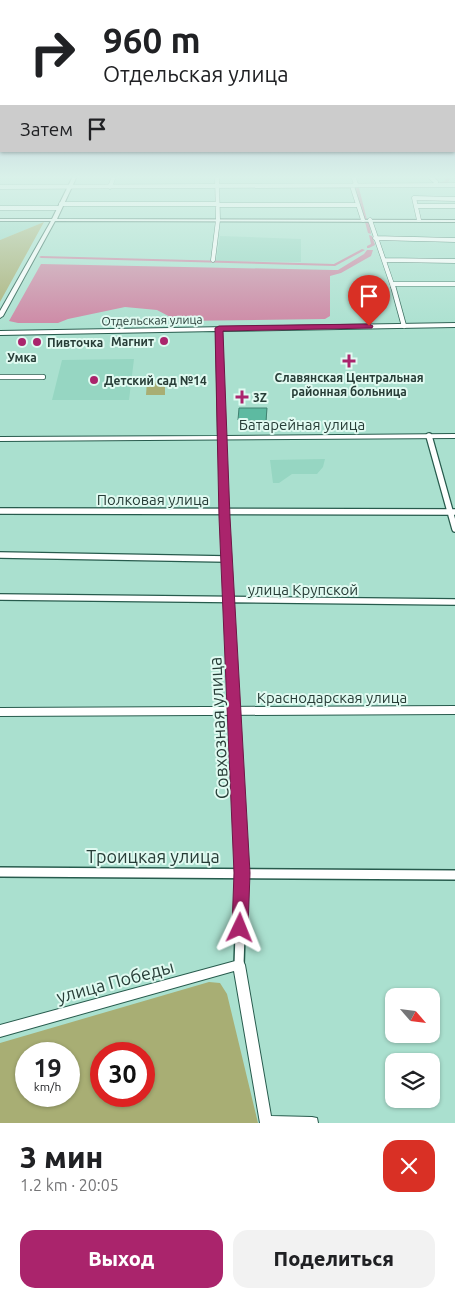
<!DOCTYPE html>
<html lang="ru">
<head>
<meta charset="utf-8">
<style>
	body { margin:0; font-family:Ubuntu,sans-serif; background:#f2f2f2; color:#202124; height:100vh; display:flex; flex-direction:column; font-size:19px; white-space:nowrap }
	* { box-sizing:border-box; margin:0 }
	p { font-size:16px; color:#757577 }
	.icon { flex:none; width:28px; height:28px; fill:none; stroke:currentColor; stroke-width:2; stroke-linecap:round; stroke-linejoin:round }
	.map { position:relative; height:1123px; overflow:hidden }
	.panel { display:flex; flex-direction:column; background:#fff; flex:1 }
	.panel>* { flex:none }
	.top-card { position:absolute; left:0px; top:0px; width:455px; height:152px; box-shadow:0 1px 4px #0004; background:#fff; color:#202124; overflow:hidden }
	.needle { width:32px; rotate:118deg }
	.buttons { position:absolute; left:385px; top:988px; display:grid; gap:10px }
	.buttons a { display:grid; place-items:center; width:55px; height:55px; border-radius:10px; background:#fff; box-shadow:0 1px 4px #0004; font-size:25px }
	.speed { position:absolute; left:15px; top:1042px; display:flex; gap:10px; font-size:25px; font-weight:700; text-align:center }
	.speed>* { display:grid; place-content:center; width:65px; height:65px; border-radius:50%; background:#fff; box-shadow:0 1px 4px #0004; line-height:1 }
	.speed small { font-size:12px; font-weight:400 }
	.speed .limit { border:8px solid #d22; background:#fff; color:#111 }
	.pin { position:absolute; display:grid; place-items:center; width:42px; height:42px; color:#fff; margin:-51px -21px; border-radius:50% 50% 50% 0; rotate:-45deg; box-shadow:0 0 5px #0007 }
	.pin .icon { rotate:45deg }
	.me { position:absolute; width:55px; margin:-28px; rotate:2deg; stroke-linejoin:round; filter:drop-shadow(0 0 4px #0008) }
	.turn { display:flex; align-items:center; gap:18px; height:105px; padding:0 20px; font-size:22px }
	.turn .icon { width:65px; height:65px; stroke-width:2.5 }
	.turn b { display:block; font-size:35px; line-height:42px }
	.then { display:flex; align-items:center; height:48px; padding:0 20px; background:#0003; gap:10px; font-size:19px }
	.round { display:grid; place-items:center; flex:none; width:52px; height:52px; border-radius:15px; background:#f2f2f2 }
	.head { display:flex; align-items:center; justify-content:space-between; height:85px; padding:0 20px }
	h1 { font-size:30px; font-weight:800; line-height:38px }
	.primary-button { display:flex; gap:10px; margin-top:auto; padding:10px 20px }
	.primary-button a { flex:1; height:58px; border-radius:15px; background:#aa246c; color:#fff; font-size:20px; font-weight:800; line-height:58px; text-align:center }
	.primary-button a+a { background:#f2f2f2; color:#202124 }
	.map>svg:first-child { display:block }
	.built { fill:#96d6c2 }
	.green { fill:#a8ae74; fill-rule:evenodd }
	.water { fill:#cd84a2 }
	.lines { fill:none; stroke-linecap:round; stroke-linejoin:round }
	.canal { fill:#cd84a2; fill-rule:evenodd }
	.minor-far4-casing { stroke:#275b4d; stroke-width:5 }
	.minor-far3-casing { stroke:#275b4d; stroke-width:6 }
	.minor-far2-casing { stroke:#275b4d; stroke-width:8 }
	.minor-far1-casing { stroke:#275b4d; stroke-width:10 }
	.minor-casing { stroke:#275b4d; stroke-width:12 }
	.tertiary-casing { stroke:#275b4d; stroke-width:2 }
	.minor-far4 { stroke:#fff; stroke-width:4 }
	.minor-far3 { stroke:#fff; stroke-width:4.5 }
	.minor-far2 { stroke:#fff; stroke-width:5.5 }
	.minor-far1 { stroke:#fff; stroke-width:8 }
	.minor { stroke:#fff; stroke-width:9 }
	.tertiary { fill:#fff; fill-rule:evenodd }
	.wall { fill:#50a08a }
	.building { fill:#5dbaa1; stroke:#418271 }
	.route { fill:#aa246c; stroke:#6e1746 }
	.poi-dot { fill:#aa246c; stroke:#e0faf1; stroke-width:2 }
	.labels { text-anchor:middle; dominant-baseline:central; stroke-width:4; stroke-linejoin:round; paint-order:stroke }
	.far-street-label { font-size:12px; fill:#273d37; stroke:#e0faf1 }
	.far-poi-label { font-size:12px; font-weight:bold; fill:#273d37; stroke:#e0faf1; text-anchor:start }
	.street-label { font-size:15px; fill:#273d37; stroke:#e0faf1 }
	.near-street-label { font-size:18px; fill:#273d37; stroke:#e0faf1 }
</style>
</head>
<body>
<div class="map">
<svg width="455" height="1123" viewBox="0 0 455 1123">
	<rect width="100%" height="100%" fill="#aae0cf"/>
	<path class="built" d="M 0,222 L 44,222 L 0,240 Z
		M 220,236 L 301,239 L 301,262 L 216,261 Z
		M 134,359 L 129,400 L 52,400 L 62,360 Z
		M 325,459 L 323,467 L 317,474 L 292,474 L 279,483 L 273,483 L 270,460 Z"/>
	<path class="green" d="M 44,222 L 0,302 L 0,240 Z
		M 147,381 L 165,381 L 165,395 L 146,395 Z
		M 209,982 L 220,983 L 227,994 L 258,1123 L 0,1123 L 0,1043 ZM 26,1054 L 69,1054 L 69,1096 L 26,1096 ZM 101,1054 L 144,1054 L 144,1096 L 101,1096 Z"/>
	<path class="water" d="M 367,250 L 373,250 L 371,256 L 341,273 L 330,276 L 330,316 L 325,319 L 178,321 L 157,310 L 125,307 L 68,319 L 58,323 L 18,323 L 9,321 L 41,264 L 334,270 L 338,270 L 364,254 Z"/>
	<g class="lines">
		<path class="canal" d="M 447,176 L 451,176 L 448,183 L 434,187 L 434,185 L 445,181 Z
			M 357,187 L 359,188 L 367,220 L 364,219 L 355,188 Z
			M 367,221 L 369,222 L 371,234 L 368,233 L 365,222 Z
			M 369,235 L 372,236 L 375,245 L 369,248 L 367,248 L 367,246 L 371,244 Z
			M 362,249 L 365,250 L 335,266 L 41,258 L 39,257 L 41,256 L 334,264 Z"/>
		<defs>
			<path id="minor-far4" d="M 353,176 L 356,184 L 352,186 L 363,220
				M 429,176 L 436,182
				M 0,187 L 455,185
				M 110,187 L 114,176
				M 61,204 L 217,204
				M 217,205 L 358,205
				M 416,206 L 455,206
				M 0,208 L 59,208
				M 370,220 L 393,287
				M 419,220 L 414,198 L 455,199
				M 375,238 L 455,240
				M 213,260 L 218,220 L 217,176
				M 385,260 L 455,261
				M 392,284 L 455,284"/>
			<path id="minor-far3" d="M 393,286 L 404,326
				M 0,377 L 43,377"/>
			<path id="minor-far2" d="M 429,436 L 455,529
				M 221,437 L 229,607
				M 0,511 L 455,512
				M 0,555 L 227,559
				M 0,597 L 455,602"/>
			<path id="minor-far1" d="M 229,606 L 240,834
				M 0,712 L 455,710"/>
			<path id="minor" d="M 0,872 L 455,875
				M 239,965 L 242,873 L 240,833"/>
			<path id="tertiary" d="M 73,176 L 77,176 L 57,219 L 455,220 L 455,222 L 55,221 L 3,316 L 0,318 L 0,311 L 51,221 L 0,221 L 0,219 L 52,219 Z
				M 455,323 L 455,327 L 222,331 L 224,436 L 455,434 L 455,438 L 0,441 L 0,437 L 218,436 L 216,331 L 0,335 L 0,331 Z
				M 239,960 L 243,961 L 245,965 L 271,1116 L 312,1117 L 317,1118 L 318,1123 L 260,1123 L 234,971 L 0,1037 L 0,1025 Z"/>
		</defs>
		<use href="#minor-far4" class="minor-far4-casing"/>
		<use href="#minor-far3" class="minor-far3-casing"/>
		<use href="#minor-far2" class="minor-far2-casing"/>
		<use href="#minor-far1" class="minor-far1-casing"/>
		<use href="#minor" class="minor-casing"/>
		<use href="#tertiary" class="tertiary-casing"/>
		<use href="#minor-far4" class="minor-far4"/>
		<use href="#minor-far3" class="minor-far3"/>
		<use href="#minor-far2" class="minor-far2"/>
		<use href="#minor-far1" class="minor-far1"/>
		<use href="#minor" class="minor"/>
		<use href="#tertiary" class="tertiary"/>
	</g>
	<path class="wall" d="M 267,408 L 266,429 L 238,428 L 238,420 Z"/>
	<path class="building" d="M 239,408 L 267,408 L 266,421 L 238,420 Z"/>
	<linearGradient id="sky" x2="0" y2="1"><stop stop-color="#9da1cc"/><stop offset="0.53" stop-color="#d9f1e9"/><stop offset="1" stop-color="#d9f1e9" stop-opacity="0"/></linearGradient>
	<rect width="455" height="334" fill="url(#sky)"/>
	<path class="route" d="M 369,324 L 373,326 L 372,328 L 223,331 L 230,517 L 250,873 L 248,928 L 246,933 L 240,935 L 234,933 L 232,928 L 234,873 L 219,517 L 215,328 L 219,326 Z"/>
	<g class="poi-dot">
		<circle cx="164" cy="341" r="5"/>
		<circle cx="22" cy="342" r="5"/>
		<circle cx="37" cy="342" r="5"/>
		<path d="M346.5 353.5h5v5h5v5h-5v5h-5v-5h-5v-5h5z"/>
		<circle cx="94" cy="380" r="5"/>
		<path d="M239.5 389.5h5v5h5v5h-5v5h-5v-5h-5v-5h5z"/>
	</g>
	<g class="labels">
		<g class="far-street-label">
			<text transform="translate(152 320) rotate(-1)">Отдельская улица</text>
		</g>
		<g class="far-poi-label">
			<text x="154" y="341" text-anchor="end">Магнит</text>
			<text x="47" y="342">Пивточка</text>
			<text x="22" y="357" text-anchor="middle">Умка</text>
			<text x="349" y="377" text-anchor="middle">Славянская Центральная<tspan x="349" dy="14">районная больница</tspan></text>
			<text x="104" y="380">Детский сад №14</text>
			<text x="253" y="397">3Z</text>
		</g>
		<g class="street-label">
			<text x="302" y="424">Батарейная улица</text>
			<text x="153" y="499">Полковая улица</text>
			<text x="303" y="589">улица Крупской</text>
			<text x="332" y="697">Краснодарская улица</text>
		</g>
		<g class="near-street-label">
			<text transform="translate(218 728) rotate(-93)">Совхозная улица</text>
			<text x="153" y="856">Троицкая улица</text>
			<text transform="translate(115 981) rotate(-15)">улица Победы</text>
		</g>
	</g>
</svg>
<div class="buttons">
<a><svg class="needle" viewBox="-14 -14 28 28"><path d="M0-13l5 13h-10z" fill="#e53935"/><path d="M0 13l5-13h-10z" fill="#757577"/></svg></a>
<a><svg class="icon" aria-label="layers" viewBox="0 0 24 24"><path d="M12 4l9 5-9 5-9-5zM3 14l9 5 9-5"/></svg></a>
</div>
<div class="speed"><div>19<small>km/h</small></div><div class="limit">30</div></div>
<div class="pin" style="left:369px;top:326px;background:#d93025"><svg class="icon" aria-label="arrive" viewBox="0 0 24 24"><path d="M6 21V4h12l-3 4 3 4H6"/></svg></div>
<svg class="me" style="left:240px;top:928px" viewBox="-20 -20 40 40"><path d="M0-17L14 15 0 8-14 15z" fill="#aa246c" stroke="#fff" stroke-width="4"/></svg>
<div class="top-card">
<div class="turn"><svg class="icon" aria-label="right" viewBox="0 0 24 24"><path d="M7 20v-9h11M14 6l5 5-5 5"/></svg><div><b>960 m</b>Отдельская улица</div></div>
<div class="then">Затем<svg class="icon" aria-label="arrive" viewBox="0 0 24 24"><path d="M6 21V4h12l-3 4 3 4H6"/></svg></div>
</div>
</div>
<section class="panel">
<div class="head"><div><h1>3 мин</h1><p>1.2 km · 20:05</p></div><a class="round" style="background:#d93025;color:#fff"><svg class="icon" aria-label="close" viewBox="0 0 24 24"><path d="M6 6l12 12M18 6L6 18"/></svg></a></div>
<div class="primary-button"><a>Выход</a><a>Поделиться</a></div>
</section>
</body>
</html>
